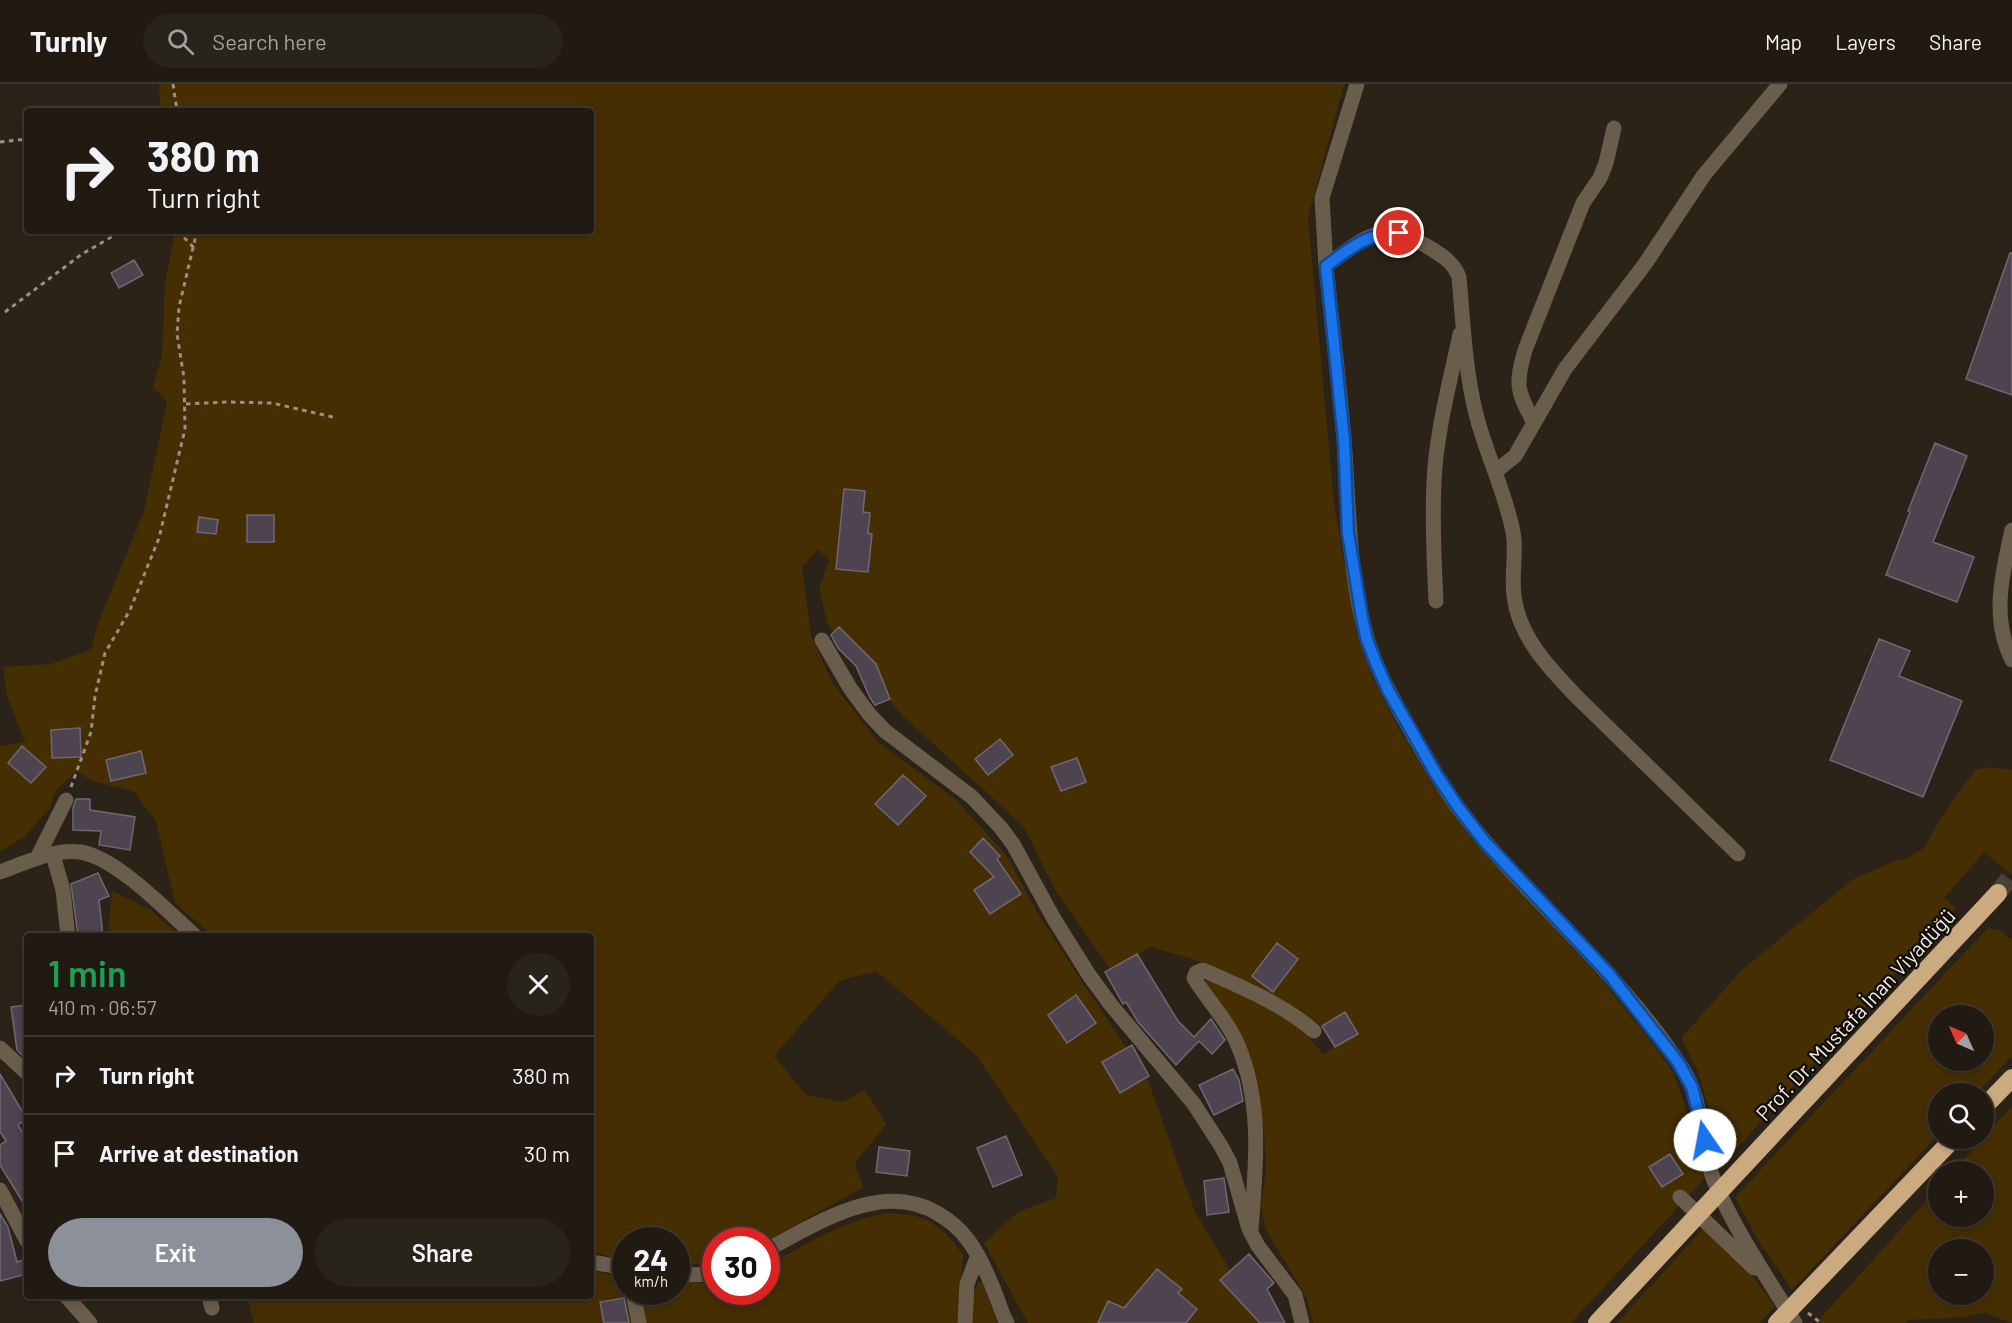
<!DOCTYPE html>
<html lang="en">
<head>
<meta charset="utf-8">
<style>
	body { margin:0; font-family:Barlow,sans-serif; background:#28231b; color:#f1f3f6; height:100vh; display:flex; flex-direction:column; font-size:22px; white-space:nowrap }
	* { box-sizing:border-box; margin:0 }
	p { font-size:20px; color:#a2a19f }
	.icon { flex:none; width:33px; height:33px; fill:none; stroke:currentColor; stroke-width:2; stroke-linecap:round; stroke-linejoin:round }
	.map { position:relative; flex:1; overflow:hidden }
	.side { position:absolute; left:24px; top:849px; width:570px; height:366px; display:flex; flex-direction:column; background:#201a12; border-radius:6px; box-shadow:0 3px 9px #0003,0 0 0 2px #3d3832 }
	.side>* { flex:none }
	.top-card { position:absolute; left:24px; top:24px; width:570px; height:126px; border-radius:6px; box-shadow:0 3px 9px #0003,0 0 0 2px #3d3832; background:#201a12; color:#f1f3f6; overflow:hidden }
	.needle { width:39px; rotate:315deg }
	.buttons { position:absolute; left:1928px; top:921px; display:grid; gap:12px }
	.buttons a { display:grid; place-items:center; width:66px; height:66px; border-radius:50%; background:#201a12; box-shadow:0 3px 9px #0003,0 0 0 2px #3d3832; font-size:30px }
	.speed { position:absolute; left:612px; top:1143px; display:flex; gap:12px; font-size:30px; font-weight:700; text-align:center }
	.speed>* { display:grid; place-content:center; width:78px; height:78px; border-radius:50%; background:#201a12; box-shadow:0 3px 9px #0003,0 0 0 2px #3d3832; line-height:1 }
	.speed small { font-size:15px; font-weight:400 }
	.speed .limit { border:9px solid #d22; background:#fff; color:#111 }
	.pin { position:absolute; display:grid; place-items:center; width:51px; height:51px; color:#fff; margin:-26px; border:3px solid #fff; border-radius:50%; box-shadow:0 2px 6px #0007 }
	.me { position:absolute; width:66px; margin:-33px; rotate:348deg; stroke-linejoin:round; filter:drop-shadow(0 0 4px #0008) }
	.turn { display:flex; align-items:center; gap:21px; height:126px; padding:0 24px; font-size:27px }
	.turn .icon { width:78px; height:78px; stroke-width:2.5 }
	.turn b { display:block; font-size:42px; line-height:51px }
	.round { display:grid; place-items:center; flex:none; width:63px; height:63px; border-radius:32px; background:#28231b }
	.summary { display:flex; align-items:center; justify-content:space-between; height:102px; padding:0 24px }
	h1 { font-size:36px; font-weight:600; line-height:45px; color:#1e9e55 }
	.primary-button { display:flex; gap:12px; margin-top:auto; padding:12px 24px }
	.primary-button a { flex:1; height:69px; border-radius:36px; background:#8c9099; color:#fff; font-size:24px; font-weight:600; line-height:69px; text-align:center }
	.primary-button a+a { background:#28231b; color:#f1f3f6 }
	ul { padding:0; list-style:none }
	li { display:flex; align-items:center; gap:18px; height:78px; padding:0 24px; border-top:2px solid #3d3832 }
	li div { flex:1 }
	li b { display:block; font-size:22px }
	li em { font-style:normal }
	header { display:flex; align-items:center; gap:36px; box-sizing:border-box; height:84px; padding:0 30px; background:#201a12; border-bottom:2px solid #3d3832 }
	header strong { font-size:28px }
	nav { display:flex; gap:33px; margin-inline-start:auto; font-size:21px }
	.search { width:420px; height:54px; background:#28231b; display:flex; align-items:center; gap:15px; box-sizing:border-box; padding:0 21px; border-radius:33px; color:#a2a19f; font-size:22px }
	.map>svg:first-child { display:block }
	.green { fill:#462e03; fill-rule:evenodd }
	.building { fill:#4d4450; stroke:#706774; stroke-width:1.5 }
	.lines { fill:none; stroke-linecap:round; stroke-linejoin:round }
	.highway-tunnel { stroke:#494137; stroke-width:18; stroke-dasharray:18 9; stroke-linecap:butt }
	.path { stroke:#979187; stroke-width:3; stroke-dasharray:4.5 4.5; stroke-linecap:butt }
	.minor { stroke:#6a5d4c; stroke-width:15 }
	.highway { stroke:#ccaa80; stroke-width:18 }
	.highway-bridge { stroke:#ccaa80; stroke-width:18 }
	.route-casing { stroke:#114b97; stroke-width:15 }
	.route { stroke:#1a73e8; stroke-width:10 }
	.labels { text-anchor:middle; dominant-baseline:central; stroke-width:4.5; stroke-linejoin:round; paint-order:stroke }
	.street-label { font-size:21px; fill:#f2ede5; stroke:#100d08 }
</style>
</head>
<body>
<header>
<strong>Turnly</strong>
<div class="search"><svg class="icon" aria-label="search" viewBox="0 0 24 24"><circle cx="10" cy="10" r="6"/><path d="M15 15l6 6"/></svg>Search here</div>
<nav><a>Map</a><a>Layers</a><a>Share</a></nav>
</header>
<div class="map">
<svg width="2012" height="1239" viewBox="0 0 2012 1239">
	<rect width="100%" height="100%" fill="#2b2318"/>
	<path class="green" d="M 159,0 L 1344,0 L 1308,133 L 1334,419 L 1356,547 L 1371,590 L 1399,645 L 1438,709 L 1469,751 L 1603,897 L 1650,956 L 1673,988 L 1688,1030 L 1704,1095 L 1571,1239 L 1313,1239 L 1307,1214 L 1266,1146 L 1261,1124 L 1266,1085 L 1264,1047 L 1259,1008 L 1206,903 L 1206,897 L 1212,897 L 1261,918 L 1303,947 L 1324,971 L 1335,963 L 1322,942 L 1293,923 L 1203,878 L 1151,863 L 1110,885 L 1055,806 L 1024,743 L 903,632 L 828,541 L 819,504 L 829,476 L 818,465 L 802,483 L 811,551 L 832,598 L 878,658 L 955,715 L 1006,771 L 1037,828 L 1082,898 L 1147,994 L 1195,1128 L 1236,1196 L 1264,1203 L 1285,1239 L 1028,1239 L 984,1159 L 1018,1128 L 1056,1114 L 1058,1093 L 976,971 L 876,887 L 839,897 L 774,972 L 806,1011 L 843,1018 L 865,1006 L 886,1040 L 855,1079 L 863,1103 L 767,1157 L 716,1156 L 715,1179 L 677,1181 L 676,1156 L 626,1156 L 625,1177 L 591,1167 L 591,852 L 213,852 L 175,819 L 156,737 L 133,707 L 92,697 L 77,687 L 56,706 L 50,724 L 24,753 L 0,767 L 0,662 L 25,658 L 7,611 L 3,583 L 51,580 L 91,566 L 97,542 L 144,427 L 167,318 L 153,303 L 162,272 L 165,198 L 173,159 L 173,147 L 591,147 L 591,27 L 160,27 Z
		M 1991,683 L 2012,686 L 2012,790 L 1984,768 L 1944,814 L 1956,824 L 1725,1077 L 1697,985 L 1681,954 L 1743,885 L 1852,796 L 1894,777 L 1908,774 L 1924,764 L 1941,734 L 1975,686 Z
		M 112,807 L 151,826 L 180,852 L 108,852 Z
		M 1988,844 L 1999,846 L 2012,856 L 2012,972 L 1977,1009 L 1938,1010 L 1938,1051 L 1792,1206 L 1758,1156 L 1735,1113 ZM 1938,932 L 1983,932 L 1983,976 L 1938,976 Z
		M 2012,1022 L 2012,1239 L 1985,1229 L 1963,1233 L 1909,1236 L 1904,1239 L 1819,1239 L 1818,1237 L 1938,1104 L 1938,1132 L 1983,1132 L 1983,1088 L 1953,1087 ZM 1938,1166 L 1983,1166 L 1983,1210 L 1938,1210 Z
		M 887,1129 C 929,1131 938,1138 963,1171 L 957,1239 L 254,1239 L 247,1212 L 591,1212 L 591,1187 L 625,1193 L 626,1208 L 676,1208 L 677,1198 L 715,1199 L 716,1208 L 766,1208 L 767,1182 C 806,1160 841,1138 887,1129 Z
		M 1704,1144 L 1754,1194 L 1775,1222 L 1759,1239 L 1617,1239 Z
		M 979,1197 L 984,1201 L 997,1239 L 971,1239 L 973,1211 Z"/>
	<path class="building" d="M 2010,169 L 2012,169 L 2012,311 L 1966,295 Z
		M 134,176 L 143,191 L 119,204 L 111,189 Z
		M 1935,359 L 1967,372 L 1933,458 L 1974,473 L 1957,518 L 1886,491 L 1910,428 L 1908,427 Z
		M 844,405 L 865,407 L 863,428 L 870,429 L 868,449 L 872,450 L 868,488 L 836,485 Z
		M 247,431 L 274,431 L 274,458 L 247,458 Z
		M 199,433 L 218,436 L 216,450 L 197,448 Z
		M 839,543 L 876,580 L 890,615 L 875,621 L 870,614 L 856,582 L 838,564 L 831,551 Z
		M 1879,555 L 1910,567 L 1899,592 L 1962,617 L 1923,713 L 1830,676 Z
		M 80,644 L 81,673 L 52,674 L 51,646 Z
		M 1000,655 L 1013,671 L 988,691 L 975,675 Z
		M 22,662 L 46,683 L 31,699 L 8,679 Z
		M 141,667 L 146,689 L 111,697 L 106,676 Z
		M 1077,674 L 1086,698 L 1061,707 L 1051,683 Z
		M 903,691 L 926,712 L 898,741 L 875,720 Z
		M 76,715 L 90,715 L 90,726 L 135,733 L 130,766 L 99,761 L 101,747 L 73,746 L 73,724 Z
		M 983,754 L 1000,772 L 997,775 L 1021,810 L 990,830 L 974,806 L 994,793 L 970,768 Z
		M 98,789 L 109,812 L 99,816 L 103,852 L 78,852 L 71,800 Z
		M 1277,859 L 1298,875 L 1273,908 L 1252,892 Z
		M 1137,870 L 1178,937 L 1194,953 L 1211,935 L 1225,956 L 1212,970 L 1199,957 L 1176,981 L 1138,938 L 1126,918 L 1123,920 L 1105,888 Z
		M 1076,911 L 1096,939 L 1067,959 L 1048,931 Z
		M 27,921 L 27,976 L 17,966 L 11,923 Z
		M 1345,928 L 1358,950 L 1335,963 L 1322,942 Z
		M 1132,961 L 1149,992 L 1120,1009 L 1102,978 Z
		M 1233,985 L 1239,996 L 1243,1017 L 1214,1031 L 1199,1001 Z
		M 0,990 L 27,1035 L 18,1041 L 27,1056 L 27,1125 L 0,1081 L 0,1061 L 6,1057 L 0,1048 Z
		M 1006,1052 L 1022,1091 L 993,1103 L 977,1064 Z
		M 879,1063 L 910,1067 L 907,1092 L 876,1088 Z
		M 1670,1070 L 1683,1090 L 1662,1103 L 1649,1083 Z
		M 1224,1094 L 1229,1128 L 1207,1131 L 1204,1097 Z
		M 0,1130 L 8,1143 L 17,1178 L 27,1175 L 27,1190 L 0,1197 Z
		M 1249,1170 L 1274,1199 L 1267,1205 L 1285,1239 L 1260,1239 L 1220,1196 Z
		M 1157,1185 L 1182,1205 L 1178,1209 L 1197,1225 L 1186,1239 L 1098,1239 L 1108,1217 L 1124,1224 Z
		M 624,1214 L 629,1239 L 604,1239 L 600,1218 Z"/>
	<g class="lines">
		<path class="highway-tunnel" d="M 1998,809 L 2012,791"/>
		<path class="path" d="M 173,0 L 177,27
			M 0,58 L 27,55
			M 178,147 L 194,164
			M 5,228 L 82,170 L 122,147
			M 186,320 L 227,318 L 272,319 L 337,334
			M 71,703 L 91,648 L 95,612 L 105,569 L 130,526 L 159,454 L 185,345 L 184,294 L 177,250 L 179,223 L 197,147
			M 1808,1229 L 1821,1239"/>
		<path class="minor" d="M 1326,182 L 1322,114 L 1357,0
			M 1534,339 C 1517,307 1515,301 1525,266 L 1583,119 L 1600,94 L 1606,79 L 1614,44
			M 1495,388 L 1515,372 L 1565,285 L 1645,180 L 1704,91 L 1780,0
			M 2012,446 C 2002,490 1991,534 2012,576
			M 1436,517 C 1434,478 1432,438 1434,398 C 1436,349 1450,298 1460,250
			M 822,556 L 850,604 L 869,630 L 885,647 L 972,713 L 1001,744 L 1013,760 L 1054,835 L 1089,891 L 1111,921 L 1194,1020 L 1221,1062 L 1230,1079 L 1249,1145 L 1258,1162 L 1295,1211 L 1302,1239
			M 1738,770 L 1579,615 C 1551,586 1519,554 1514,512 C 1511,491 1517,469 1513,448 C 1505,407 1486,370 1476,330 C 1465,286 1463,238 1459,193 C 1454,179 1443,172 1430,164 C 1381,135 1367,152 1326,182 C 1332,240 1339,297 1344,355 C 1349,421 1348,487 1366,551 C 1376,586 1394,617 1412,649 C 1427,675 1441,701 1459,725 C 1528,816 1620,888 1682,984 C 1705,1018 1699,1062 1715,1099 C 1736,1148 1767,1193 1795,1239
			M 53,771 L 63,806 L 68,852
			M 37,774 L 66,716
			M 0,788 C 25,779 53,765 80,768 C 116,773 168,828 195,852
			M 0,964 L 27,989
			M 0,1106 L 27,1157
			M 1680,1113 L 1754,1184
			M 1251,1145 C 1256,1082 1263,1019 1237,959 C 1227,935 1207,916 1194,894 L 1196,889 L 1203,886 C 1241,903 1281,919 1314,947
			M 766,1166 C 817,1140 881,1096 937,1129 C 949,1136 960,1145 968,1156 C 980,1172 988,1191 995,1209 C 999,1219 1002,1230 1007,1239
			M 591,1178 L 626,1184
			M 676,1191 L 716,1190
			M 633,1208 L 639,1239
			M 66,1212 L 90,1239
			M 209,1212 L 212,1224
			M 965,1239 L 967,1200 L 978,1171"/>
		<path class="highway" d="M 1983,1024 L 2012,994"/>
		<path class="highway-bridge" d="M 1597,1239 L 1998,809
			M 1777,1239 L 1954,1054"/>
	</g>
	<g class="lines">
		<defs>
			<path id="route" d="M 1399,149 C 1369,148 1349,165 1326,182 L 1344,356 L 1348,449 L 1361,528 L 1366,553 L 1376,579 L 1388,606 L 1407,639 L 1436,690 L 1458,723 L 1485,758 L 1609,890 L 1678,978 L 1692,1003 L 1705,1056"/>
		</defs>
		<use href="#route" class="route-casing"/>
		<use href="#route" class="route"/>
	</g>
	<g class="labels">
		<g class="street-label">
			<text transform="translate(1855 930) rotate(-47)">Prof. Dr. Mustafa İnan Viyadüğü</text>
		</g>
	</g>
</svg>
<div class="buttons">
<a><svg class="needle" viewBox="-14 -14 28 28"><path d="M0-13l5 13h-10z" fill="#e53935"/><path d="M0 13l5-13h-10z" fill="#a2a19f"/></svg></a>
<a><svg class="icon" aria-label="search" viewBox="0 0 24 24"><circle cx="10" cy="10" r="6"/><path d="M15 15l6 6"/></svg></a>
<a>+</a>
<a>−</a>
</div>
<div class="speed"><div>24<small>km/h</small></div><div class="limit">30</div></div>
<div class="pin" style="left:1399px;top:149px;background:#d93025"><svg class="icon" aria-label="arrive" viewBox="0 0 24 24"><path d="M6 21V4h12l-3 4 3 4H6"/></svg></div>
<svg class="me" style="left:1705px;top:1056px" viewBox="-20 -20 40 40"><circle r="19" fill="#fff"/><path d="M0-13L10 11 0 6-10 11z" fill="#1a73e8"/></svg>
<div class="top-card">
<div class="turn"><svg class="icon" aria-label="right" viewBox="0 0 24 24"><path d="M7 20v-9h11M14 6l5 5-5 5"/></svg><div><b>380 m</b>Turn right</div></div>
</div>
<section class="side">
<div class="summary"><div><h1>1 min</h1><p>410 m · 06:57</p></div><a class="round"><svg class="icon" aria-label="close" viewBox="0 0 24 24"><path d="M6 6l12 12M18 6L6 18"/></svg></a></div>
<ul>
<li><svg class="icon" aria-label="right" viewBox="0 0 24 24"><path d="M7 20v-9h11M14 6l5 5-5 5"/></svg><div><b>Turn right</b></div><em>380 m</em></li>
<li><svg class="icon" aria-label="arrive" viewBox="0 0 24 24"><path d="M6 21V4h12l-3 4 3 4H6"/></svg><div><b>Arrive at destination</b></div><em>30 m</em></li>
</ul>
<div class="primary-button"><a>Exit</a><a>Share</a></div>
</section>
</div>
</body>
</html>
